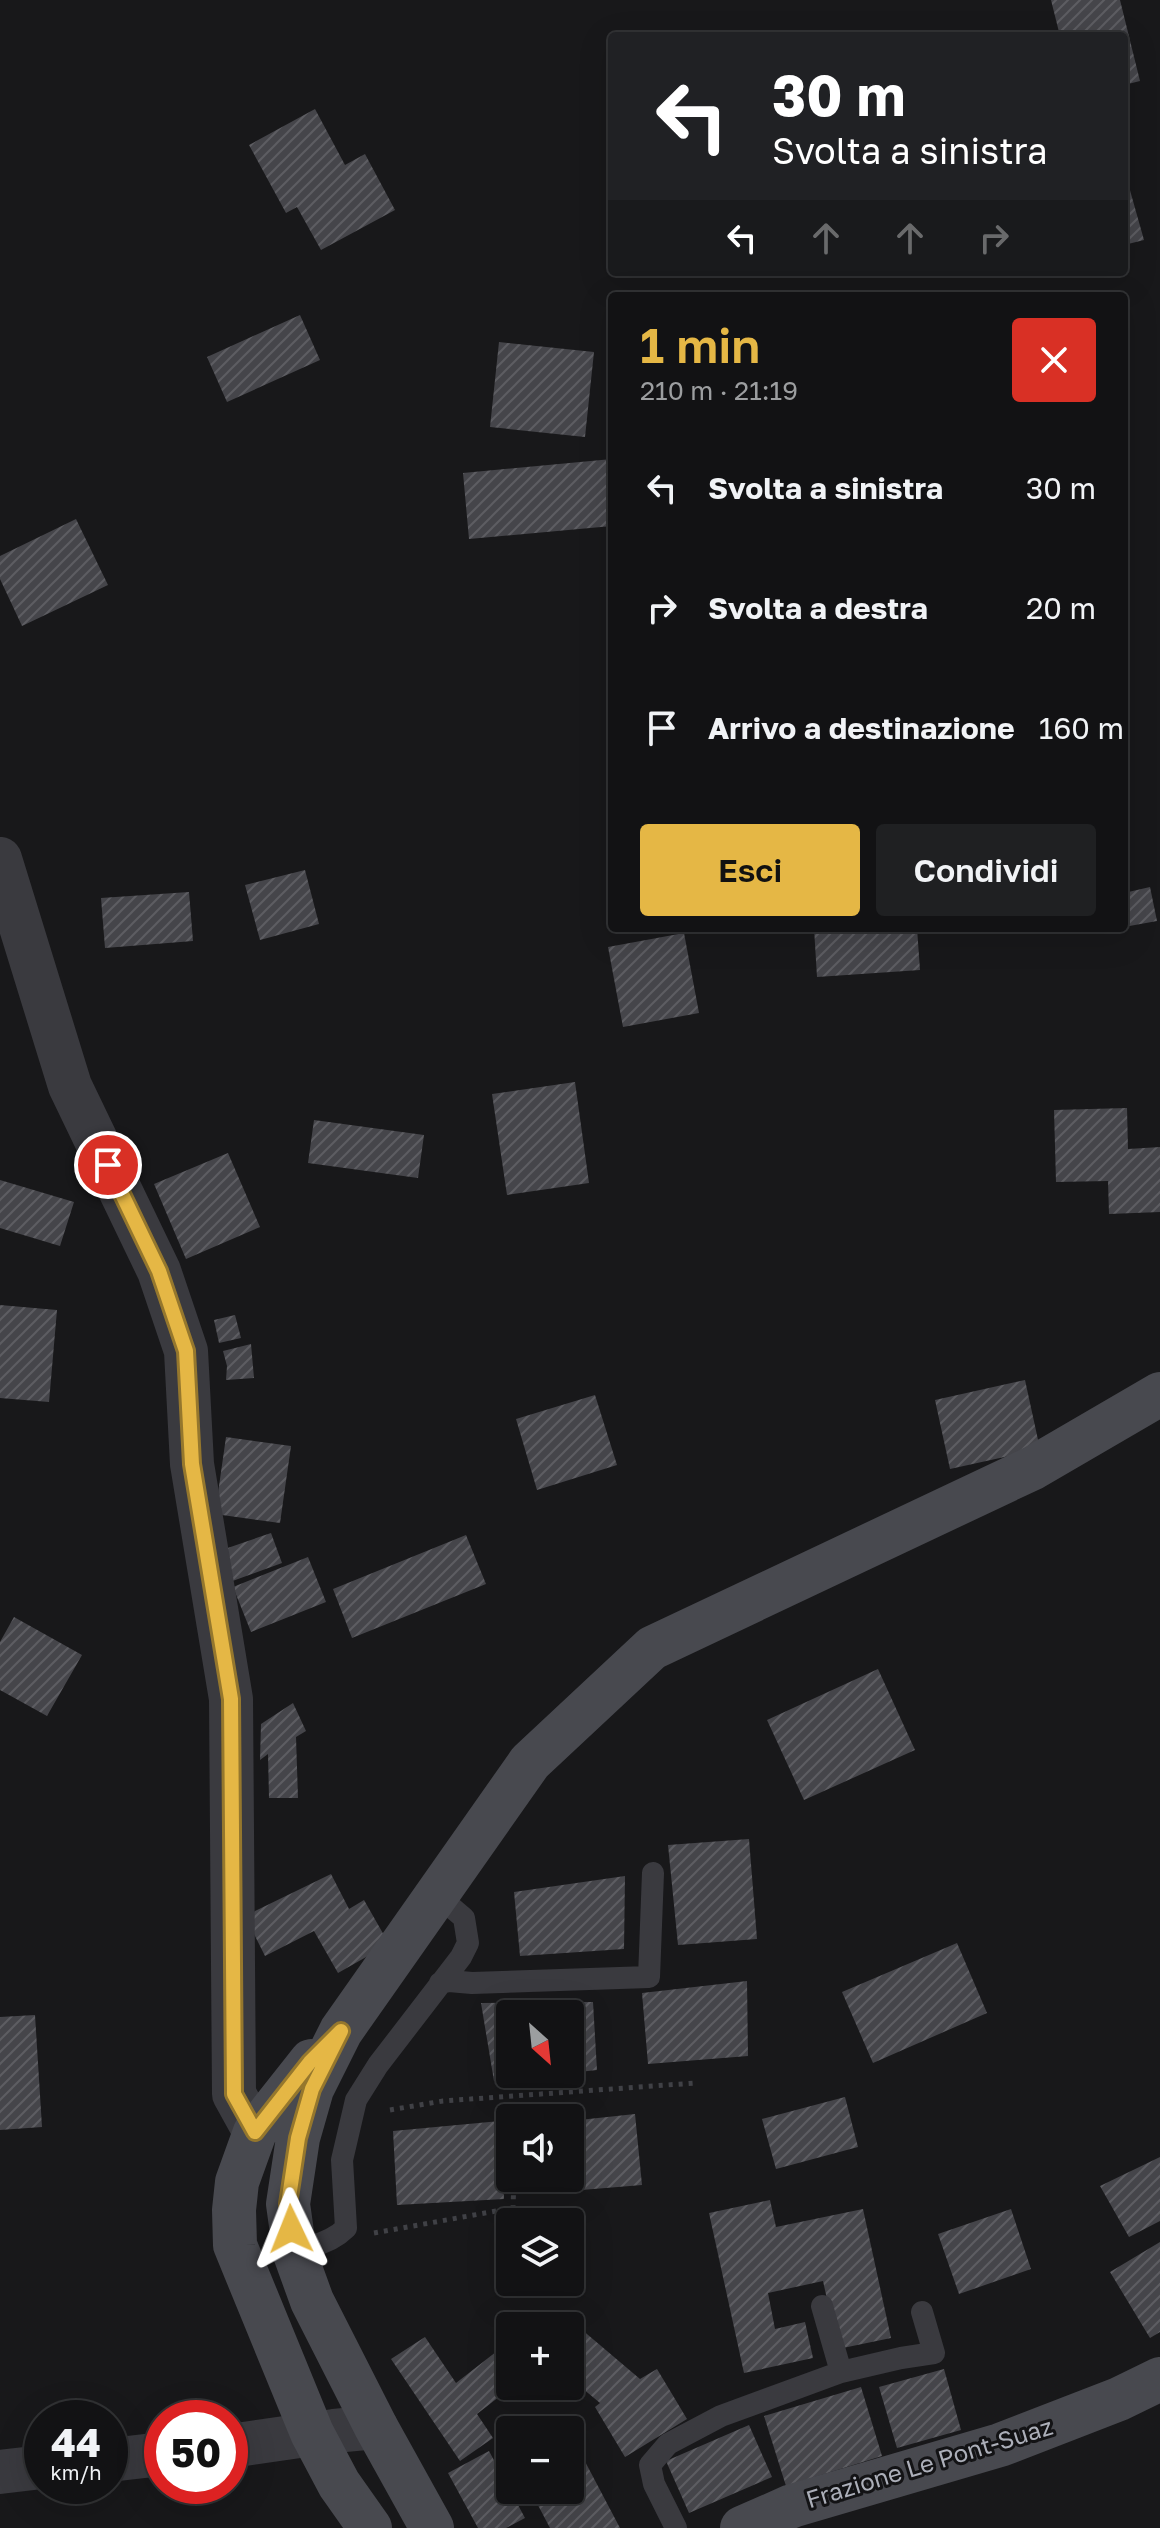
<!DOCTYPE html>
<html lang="it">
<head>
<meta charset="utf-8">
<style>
	body { margin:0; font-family:"Golos Text",sans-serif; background:#1f2022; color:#f1f3f6; height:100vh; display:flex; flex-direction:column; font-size:30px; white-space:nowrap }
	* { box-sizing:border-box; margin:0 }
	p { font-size:26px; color:#9c9ea0 }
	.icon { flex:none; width:44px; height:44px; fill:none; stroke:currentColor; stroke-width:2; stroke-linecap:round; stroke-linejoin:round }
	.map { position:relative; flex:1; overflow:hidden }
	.panel { position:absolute; left:608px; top:292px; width:520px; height:640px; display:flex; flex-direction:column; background:#121214; border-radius:8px; box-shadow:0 8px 32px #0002,0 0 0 2px #313234 }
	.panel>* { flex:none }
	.guide { position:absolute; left:608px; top:32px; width:520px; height:244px; border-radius:8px; box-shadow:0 8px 32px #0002,0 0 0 2px #313234; background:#202124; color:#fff; overflow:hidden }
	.needle { width:52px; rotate:153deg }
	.buttons { position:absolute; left:496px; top:2000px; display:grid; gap:16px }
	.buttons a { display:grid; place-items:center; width:88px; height:88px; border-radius:8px; background:#121214; box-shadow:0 8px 32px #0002,0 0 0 2px #313234; font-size:40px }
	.speed { position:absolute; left:24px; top:2400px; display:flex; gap:16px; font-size:40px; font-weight:700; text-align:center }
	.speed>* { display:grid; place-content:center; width:104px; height:104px; border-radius:50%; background:#121214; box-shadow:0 8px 32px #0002,0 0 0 2px #313234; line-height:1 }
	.speed small { font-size:20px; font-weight:400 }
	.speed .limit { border:12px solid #d22; background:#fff; color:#111 }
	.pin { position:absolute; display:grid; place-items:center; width:68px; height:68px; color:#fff; margin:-34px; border:4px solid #fff; border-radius:50%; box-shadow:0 2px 8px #0007 }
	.me { position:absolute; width:88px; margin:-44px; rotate:358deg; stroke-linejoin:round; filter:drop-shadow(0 0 6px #0008) }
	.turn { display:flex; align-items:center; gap:28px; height:168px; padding:0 32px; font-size:36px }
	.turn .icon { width:104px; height:104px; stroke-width:2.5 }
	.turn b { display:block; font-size:56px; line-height:68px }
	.lanes { display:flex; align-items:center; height:76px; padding:0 32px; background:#0003; justify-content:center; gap:40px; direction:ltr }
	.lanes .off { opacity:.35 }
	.round { display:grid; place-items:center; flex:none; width:84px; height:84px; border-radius:8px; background:#1f2022 }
	.summary { display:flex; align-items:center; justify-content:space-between; height:136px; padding:0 32px }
	h1 { font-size:48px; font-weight:600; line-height:60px; color:#e5b745 }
	.button { display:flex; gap:16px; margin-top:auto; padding:16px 32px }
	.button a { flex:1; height:92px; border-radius:8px; background:#e5b745; color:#111; font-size:32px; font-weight:600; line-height:92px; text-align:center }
	.button a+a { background:#1f2022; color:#f1f3f6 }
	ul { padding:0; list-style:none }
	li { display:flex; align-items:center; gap:24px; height:120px; padding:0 32px }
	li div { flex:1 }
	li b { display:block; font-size:30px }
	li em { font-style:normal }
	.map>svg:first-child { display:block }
	.building { fill:url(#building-hatch) }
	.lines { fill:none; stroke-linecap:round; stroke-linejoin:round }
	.path { stroke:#404146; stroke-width:5; stroke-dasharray:4 6; stroke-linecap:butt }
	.lane { stroke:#3a3a3f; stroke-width:22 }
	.street { stroke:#3a3a3f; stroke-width:44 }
	.secondary { stroke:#48494f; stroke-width:44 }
	.route-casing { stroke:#95772d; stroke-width:20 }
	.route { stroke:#e5b745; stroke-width:14 }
	.labels { text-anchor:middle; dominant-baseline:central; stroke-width:6; stroke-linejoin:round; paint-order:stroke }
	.street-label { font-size:24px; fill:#acafb9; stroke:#131315 }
</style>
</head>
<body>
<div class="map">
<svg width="1160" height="2528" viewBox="0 0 1160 2528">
	<defs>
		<pattern id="building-hatch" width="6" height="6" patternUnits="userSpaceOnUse" patternTransform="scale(2)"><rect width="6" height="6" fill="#45454a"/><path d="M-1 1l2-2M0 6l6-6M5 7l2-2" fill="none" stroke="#5d5d62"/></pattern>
	</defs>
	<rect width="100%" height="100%" fill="#18181a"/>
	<path class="building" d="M 1051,0 L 1120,0 L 1140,81 L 1124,85 L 1124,36 L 1060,36 Z
		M 315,109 L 345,165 L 365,154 L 395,210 L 321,250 L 297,207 L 286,213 L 249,145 Z
		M 1124,169 L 1144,240 L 1124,245 Z
		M 300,315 L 320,360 L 227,402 L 207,357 Z
		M 499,342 L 594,352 L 585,437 L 490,427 Z
		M 612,459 L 612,526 L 469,539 L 463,473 Z
		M 76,519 L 108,585 L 22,626 L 0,579 L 0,556 Z
		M 305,870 L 319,924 L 260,940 L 245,885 Z
		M 1150,887 L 1157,921 L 1124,927 L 1124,893 Z
		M 189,892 L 193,941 L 105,948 L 101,898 Z
		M 814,928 L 917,928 L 920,970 L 817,977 Z
		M 1021,928 L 1083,928 L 1083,931 L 1021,933 Z
		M 684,933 L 699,1013 L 623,1027 L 608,947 Z
		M 575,1082 L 589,1183 L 507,1195 L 492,1094 Z
		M 1127,1108 L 1128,1149 L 1160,1147 L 1160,1212 L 1109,1214 L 1108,1181 L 1056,1182 L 1054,1110 Z
		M 314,1120 L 424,1135 L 418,1178 L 308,1163 Z
		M 228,1153 L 260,1227 L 186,1259 L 154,1184 Z
		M 0,1180 L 74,1202 L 60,1246 L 0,1228 Z
		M 0,1305 L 57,1310 L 49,1402 L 0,1398 Z
		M 235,1315 L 241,1338 L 219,1343 L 214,1320 Z
		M 251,1344 L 254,1378 L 226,1380 L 227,1366 L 223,1351 Z
		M 1025,1380 L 1040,1449 L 950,1469 L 935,1400 Z
		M 595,1395 L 617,1465 L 537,1490 L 516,1419 Z
		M 226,1437 L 291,1446 L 280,1523 L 215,1514 Z
		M 271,1533 L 282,1563 L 227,1583 L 216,1552 Z
		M 466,1535 L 486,1584 L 352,1638 L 333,1589 Z
		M 308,1557 L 326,1602 L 251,1632 L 233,1587 Z
		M 14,1617 L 82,1655 L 47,1716 L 0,1690 L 0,1642 Z
		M 878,1669 L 915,1750 L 804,1800 L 767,1720 Z
		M 293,1703 L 306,1731 L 296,1737 L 298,1798 L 269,1798 L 268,1754 L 260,1760 L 261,1724 Z
		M 749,1839 L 757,1939 L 678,1945 L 668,1845 Z
		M 331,1874 L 349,1909 L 364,1900 L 389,1944 L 338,1973 L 314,1931 L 265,1956 L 245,1916 Z
		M 625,1876 L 624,1949 L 520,1956 L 514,1892 Z
		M 957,1943 L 987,2013 L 873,2063 L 842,1992 Z
		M 747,1981 L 748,2056 L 648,2064 L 642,1993 Z
		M 593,2002 L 597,2070 L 570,2073 L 570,2014 L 510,2014 L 510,2074 L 540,2074 L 540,2076 L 494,2081 L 481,2003 Z
		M 35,2015 L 42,2127 L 0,2130 L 0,2017 Z
		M 845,2097 L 858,2147 L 776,2169 L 762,2119 Z
		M 635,2114 L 642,2185 L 533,2194 L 531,2178 L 570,2178 L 570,2121 Z
		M 500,2121 L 504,2199 L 397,2205 L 393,2131 Z
		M 1160,2157 L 1160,2221 L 1129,2237 L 1100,2186 Z
		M 770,2200 L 776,2227 L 863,2209 L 891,2338 L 838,2349 L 823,2281 L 768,2293 L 775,2329 L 805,2322 L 813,2358 L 744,2373 L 709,2213 Z
		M 1011,2209 L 1031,2269 L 959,2294 L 938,2234 Z
		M 1160,2242 L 1160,2332 L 1150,2338 L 1110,2272 Z
		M 561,2312 L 640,2379 L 657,2369 L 687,2419 L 625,2457 L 595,2407 L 600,2403 L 570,2378 L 570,2326 L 529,2326 L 542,2315 L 550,2325 Z
		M 425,2337 L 456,2383 L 510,2341 L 510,2386 L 513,2386 L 477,2414 L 493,2438 L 460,2461 L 391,2359 Z
		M 944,2369 L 961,2430 L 897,2448 L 879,2387 Z
		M 861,2387 L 882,2456 L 786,2486 L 764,2416 Z
		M 749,2425 L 772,2477 L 689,2513 L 666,2461 Z
		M 570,2433 L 620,2528 L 550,2528 L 530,2490 L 570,2490 Z
		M 489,2451 L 525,2518 L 506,2528 L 478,2528 L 448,2473 Z"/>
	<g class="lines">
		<path class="path" d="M 390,2110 L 443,2101 L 695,2083
			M 374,2233 L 513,2208 L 514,2178"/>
		<path class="lane" d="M 440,1983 L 449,1981 L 472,1983 L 649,1977 L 653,1873
			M 295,2254 C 314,2244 331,2243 346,2228 L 342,2160 L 356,2100 L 378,2065 L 461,1957 L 468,1943 L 464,1918 L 437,1895
			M 822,2306 L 841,2372
			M 676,2528 L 654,2484 L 650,2465 L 668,2444 L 721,2416 L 841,2372 L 901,2358 L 934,2353 L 922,2312"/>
		<path class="street" d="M 0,859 L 70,1086 L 159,1271 L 186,1351 L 192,1464 L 231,1699 L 234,2094 L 255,2132
			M 230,2446 L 334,2431 L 376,2427
			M 110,2460 L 162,2454
			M 0,2472 L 42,2467"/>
		<path class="secondary" d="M 311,2061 L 255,2132 L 237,2182 L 234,2210 L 235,2245 L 312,2433 L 339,2484 L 370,2528
			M 432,2528 L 376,2427 L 312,2301 L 295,2254 L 288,2204 L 298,2138 L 312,2089 L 341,2031 L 530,1762 L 652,1648 L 1033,1468 L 1160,1394
			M 742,2528 L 792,2506 L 1000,2445 L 1119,2399 L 1160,2379"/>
	</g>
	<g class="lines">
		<defs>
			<path id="route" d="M 108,1165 L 159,1271 L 186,1351 L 192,1464 L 231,1699 L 234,2094 L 255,2132 L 310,2062 L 341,2031 L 312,2089 L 298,2138 L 288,2204 L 291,2229"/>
		</defs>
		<use href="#route" class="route-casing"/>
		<use href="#route" class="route"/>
	</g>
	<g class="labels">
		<g class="street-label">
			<text transform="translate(929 2462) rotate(-17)">Frazione Le Pont-Suaz</text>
		</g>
	</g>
</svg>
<div class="buttons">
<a><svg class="needle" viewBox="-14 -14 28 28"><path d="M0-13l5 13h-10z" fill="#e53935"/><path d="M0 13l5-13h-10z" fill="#9c9ea0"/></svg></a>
<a><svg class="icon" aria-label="sound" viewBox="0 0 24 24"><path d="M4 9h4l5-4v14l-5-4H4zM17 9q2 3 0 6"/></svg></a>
<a><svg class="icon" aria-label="layers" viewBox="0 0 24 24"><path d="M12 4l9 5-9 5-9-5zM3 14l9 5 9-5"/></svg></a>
<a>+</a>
<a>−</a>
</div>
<div class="speed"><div>44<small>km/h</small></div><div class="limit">50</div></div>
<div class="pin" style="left:108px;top:1165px;background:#d93025"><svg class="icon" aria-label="arrive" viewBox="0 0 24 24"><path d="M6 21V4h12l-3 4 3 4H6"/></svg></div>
<svg class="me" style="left:291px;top:2229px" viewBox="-20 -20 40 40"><path d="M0-17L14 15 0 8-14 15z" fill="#e5b745" stroke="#fff" stroke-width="4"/></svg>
<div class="guide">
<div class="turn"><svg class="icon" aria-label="left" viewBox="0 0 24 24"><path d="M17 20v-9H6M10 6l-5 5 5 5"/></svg><div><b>30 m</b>Svolta a sinistra</div></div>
<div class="lanes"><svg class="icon" aria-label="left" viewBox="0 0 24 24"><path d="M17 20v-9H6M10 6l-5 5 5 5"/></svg><svg class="icon off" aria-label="ahead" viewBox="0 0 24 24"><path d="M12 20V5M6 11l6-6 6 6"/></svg><svg class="icon off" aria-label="ahead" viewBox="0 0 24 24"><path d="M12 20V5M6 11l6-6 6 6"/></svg><svg class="icon off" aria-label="right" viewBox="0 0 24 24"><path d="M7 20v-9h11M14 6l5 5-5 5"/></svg></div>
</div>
<section class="panel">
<div class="summary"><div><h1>1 min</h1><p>210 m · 21:19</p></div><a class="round" style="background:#d93025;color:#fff"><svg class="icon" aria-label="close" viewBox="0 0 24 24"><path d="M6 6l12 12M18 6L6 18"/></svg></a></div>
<ul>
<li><svg class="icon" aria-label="left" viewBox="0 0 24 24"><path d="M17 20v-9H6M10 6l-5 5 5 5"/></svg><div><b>Svolta a sinistra</b></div><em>30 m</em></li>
<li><svg class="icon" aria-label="right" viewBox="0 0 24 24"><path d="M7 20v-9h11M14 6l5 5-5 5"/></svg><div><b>Svolta a destra</b></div><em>20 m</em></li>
<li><svg class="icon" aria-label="arrive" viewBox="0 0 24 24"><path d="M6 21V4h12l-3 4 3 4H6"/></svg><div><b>Arrivo a destinazione</b></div><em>160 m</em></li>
</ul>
<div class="button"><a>Esci</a><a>Condividi</a></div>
</section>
</div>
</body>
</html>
